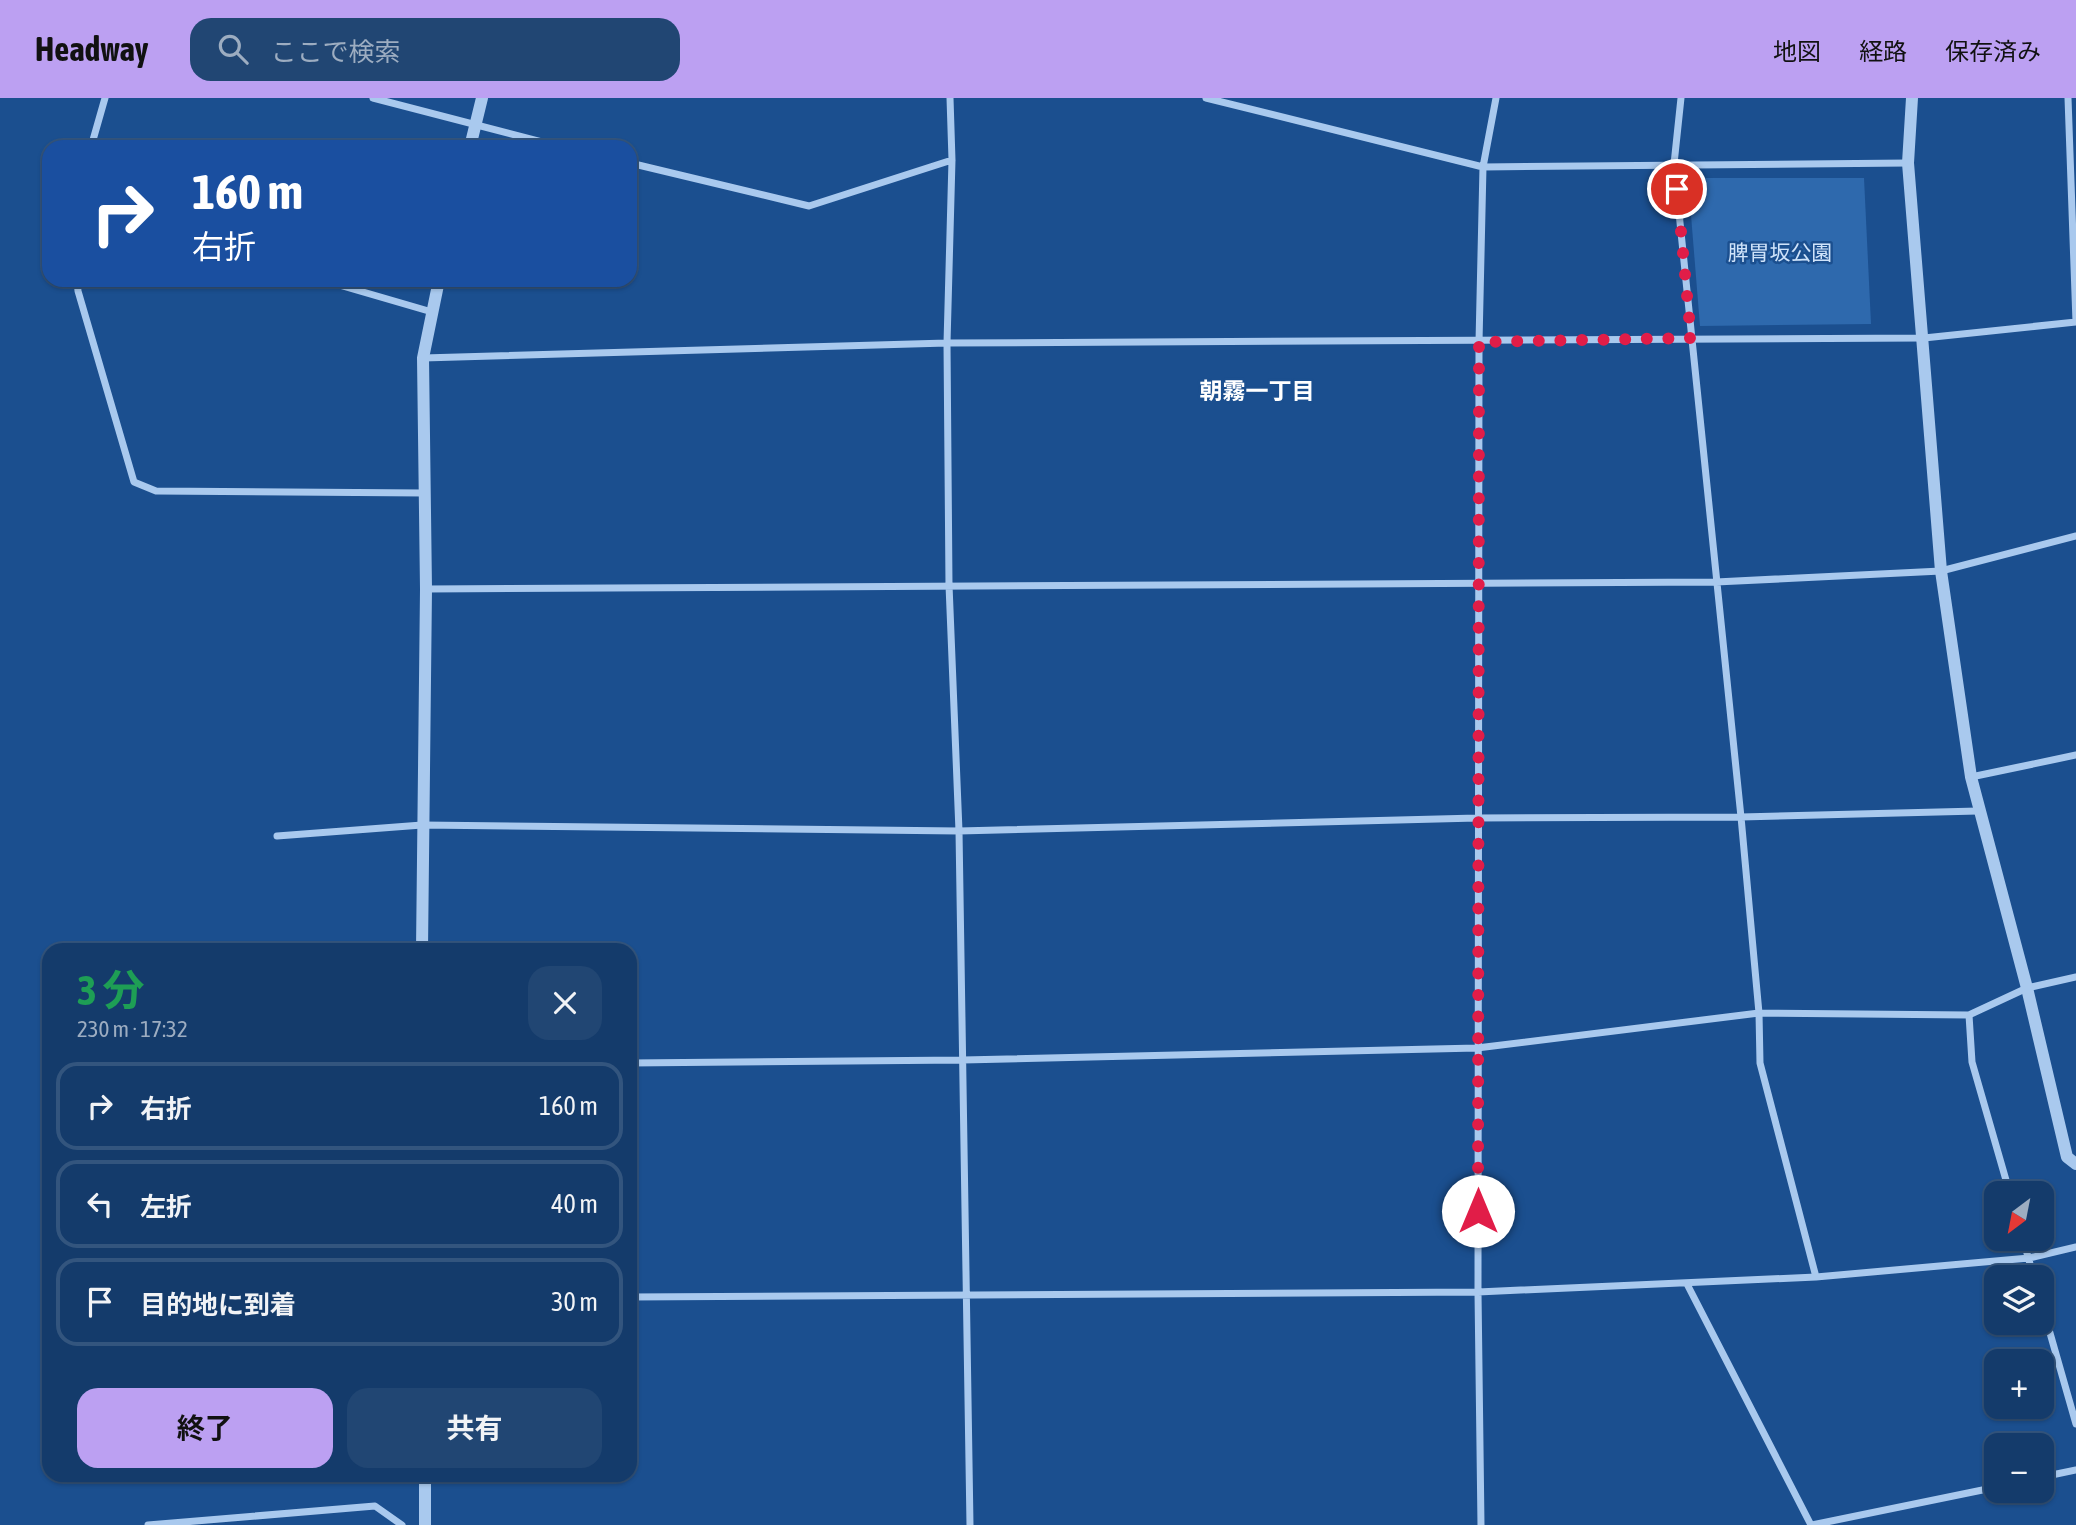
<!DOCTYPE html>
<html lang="ja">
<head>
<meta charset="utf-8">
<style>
	body { margin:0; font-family:"Asap Condensed","Noto Sans JP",sans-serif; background:#214673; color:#f1f3f6; height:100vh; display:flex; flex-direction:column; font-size:26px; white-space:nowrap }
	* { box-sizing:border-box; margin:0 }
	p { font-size:23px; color:#9dadc1 }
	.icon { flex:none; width:38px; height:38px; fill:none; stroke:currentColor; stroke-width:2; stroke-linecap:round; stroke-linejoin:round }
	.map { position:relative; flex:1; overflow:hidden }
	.panel { position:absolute; left:42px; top:845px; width:595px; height:539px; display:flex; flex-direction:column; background:#143b6b; border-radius:21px; box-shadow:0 2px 5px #0004,0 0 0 2px #33557e }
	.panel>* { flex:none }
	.top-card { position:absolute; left:42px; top:42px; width:595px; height:147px; border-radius:21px; box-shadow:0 2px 5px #0004,0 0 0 2px #33557e; background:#1a4fa0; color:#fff; overflow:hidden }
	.needle { width:46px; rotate:212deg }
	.tools { position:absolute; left:1984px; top:1083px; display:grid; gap:14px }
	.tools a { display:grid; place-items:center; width:70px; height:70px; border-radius:14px; background:#143b6b; box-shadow:0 2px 5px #0004,0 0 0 2px #33557e; font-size:35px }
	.pin { position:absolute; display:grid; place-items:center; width:60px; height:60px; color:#fff; margin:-30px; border:4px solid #fff; border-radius:50%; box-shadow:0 2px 7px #0007 }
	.me { position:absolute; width:77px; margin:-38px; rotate:0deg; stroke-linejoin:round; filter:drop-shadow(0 0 5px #0008) }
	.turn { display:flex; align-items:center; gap:24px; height:147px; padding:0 35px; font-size:32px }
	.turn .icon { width:91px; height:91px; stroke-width:2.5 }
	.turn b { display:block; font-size:49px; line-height:60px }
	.round { display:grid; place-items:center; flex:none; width:74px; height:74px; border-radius:21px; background:#214673 }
	.head { display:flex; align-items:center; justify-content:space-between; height:119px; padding:0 35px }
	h1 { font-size:42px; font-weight:700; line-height:52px; color:#1e9e55 }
	.cta { display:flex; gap:14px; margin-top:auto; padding:14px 35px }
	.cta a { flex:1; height:80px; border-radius:21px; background:#bca0f2; color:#111; font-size:28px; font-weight:700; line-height:80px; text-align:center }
	.cta a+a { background:#214673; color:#f1f3f6 }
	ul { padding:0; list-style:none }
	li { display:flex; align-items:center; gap:21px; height:88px; margin:0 14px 10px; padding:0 21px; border:4px solid #33557e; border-radius:21px }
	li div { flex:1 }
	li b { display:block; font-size:26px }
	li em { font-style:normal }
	header { display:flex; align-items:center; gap:42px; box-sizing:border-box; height:98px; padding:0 35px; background:#bca0f2; color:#111 }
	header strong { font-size:33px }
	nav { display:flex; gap:38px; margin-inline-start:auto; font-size:24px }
	.search { width:490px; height:63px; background:#214673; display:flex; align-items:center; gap:18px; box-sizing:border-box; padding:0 24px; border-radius:21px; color:#9dadc1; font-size:26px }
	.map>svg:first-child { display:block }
	.green { fill:#2e69ad }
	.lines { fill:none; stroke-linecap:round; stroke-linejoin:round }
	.minor { stroke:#a9c9ee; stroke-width:7 }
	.tertiary { stroke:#a9c9ee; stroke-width:12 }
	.route { stroke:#e11d48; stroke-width:12; stroke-dasharray:0 21.6 }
	.labels { text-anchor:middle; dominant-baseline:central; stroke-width:5; stroke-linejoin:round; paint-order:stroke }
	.park-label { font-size:21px; fill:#cfe3fa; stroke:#1b4f8f }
	.neighbourhood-label { font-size:23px; font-weight:bold; fill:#fff; stroke:#1b4f8f }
</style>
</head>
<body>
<header>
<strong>Headway</strong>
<div class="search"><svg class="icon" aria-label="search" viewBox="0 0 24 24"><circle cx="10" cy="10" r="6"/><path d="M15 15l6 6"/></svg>ここで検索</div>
<nav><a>地図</a><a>経路</a><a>保存済み</a></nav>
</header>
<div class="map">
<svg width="2076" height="1427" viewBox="0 0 2076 1427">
	<rect width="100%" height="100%" fill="#1b4f8f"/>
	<path class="green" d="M 1688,80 L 1864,80 L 1871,226 L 1700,228 Z"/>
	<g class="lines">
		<path class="minor" d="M 373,0 L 561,49
			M 950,0 L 952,62 L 947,245 L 949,487 L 959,733 L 970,1427
			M 1206,0 L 1483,69 L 1908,65
			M 1681,0 L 1674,66 L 1741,719 L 1759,915 L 1760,965 L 1816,1179
			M 2068,0 L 2076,224
			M 91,49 L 105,0
			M 630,65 L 809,108 L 952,62
			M 77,182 L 78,193 L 134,384 L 156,393 L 424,395
			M 322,182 L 432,214
			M 423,260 L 947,245 L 1924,240 L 2076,224
			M 426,491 L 1716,484 L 1941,473 L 2076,438
			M 1971,679 L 2076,657
			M 277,738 L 422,727 L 959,733 L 1477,720 L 1741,719 L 1978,713
			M 1969,917 L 1972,964 L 2010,1096
			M 630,965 L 963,962 L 1477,950 L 1759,915 L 1969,917 L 2027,890 L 2076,879
			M 2023,1141 L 2034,1180
			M 1687,1186 L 1811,1427
			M 630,1199 L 1478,1194 L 1816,1179 L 2029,1160 L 2076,1149
			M 2042,1207 L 2076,1326
			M 2042,1379 L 2076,1372
			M 148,1427 L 375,1408 L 402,1427
			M 1481,1427 L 1478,1194 L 1479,244 L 1483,69 L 1496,0
			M 1812,1427 L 1997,1389"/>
		<path class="tertiary" d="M 1912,0 L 1908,65 L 1941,473 L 1971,679 L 2027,890 L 2067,1059 L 2076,1066
			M 470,49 L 482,0
			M 422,852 L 426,491 L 423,260 L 439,182
			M 425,1377 L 425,1427"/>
	</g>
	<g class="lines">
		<path class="route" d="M 1478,1113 L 1479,244 L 1691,240 L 1677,91"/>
	</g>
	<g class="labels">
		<g class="park-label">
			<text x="1780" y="154">脾胃坂公園</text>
		</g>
		<g class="neighbourhood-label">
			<text x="1257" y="293">朝霧一丁目</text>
		</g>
	</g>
</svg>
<div class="tools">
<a><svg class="needle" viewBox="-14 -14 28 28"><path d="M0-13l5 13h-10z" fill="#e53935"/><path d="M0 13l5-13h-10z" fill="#9dadc1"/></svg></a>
<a><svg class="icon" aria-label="layers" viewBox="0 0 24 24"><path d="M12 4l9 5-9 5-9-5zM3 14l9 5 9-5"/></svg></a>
<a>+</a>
<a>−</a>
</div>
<div class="pin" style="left:1677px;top:91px;background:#d93025"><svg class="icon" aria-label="arrive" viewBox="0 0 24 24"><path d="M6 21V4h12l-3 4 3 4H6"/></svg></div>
<svg class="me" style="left:1478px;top:1113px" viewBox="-20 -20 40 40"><circle r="19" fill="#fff"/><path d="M0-13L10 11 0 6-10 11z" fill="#e11d48"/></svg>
<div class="top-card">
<div class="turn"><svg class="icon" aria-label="right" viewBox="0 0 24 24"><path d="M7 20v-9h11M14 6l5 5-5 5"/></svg><div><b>160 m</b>右折</div></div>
</div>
<section class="panel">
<div class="head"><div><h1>3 分</h1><p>230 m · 17:32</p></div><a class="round"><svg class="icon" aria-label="close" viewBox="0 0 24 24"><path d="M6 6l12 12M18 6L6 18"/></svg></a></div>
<ul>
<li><svg class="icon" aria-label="right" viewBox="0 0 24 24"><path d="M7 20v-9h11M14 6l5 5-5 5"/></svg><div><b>右折</b></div><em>160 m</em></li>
<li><svg class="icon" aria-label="left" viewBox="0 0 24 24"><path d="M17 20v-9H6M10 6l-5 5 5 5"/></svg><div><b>左折</b></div><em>40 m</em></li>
<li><svg class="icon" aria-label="arrive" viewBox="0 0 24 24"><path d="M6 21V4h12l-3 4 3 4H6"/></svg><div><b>目的地に到着</b></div><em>30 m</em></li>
</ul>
<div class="cta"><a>終了</a><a>共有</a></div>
</section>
</div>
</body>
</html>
